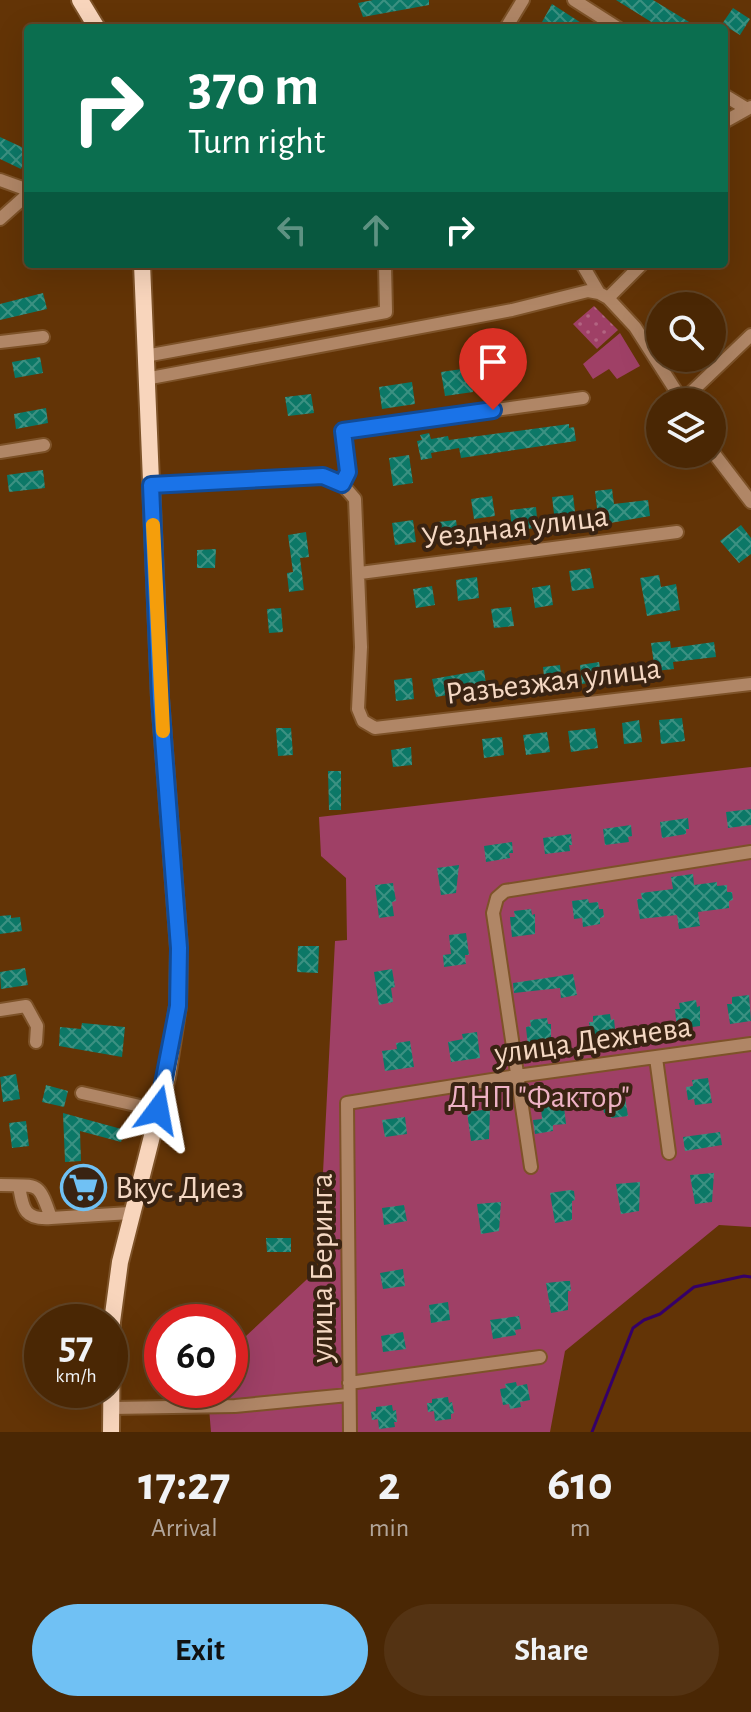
<!DOCTYPE html>
<html lang="en">
<head>
<meta charset="utf-8">
<style>
	body { margin:0; font-family:"Alegreya Sans",sans-serif; background:#543313; color:#f1f3f6; height:100vh; display:flex; flex-direction:column; font-size:30px; white-space:nowrap }
	* { box-sizing:border-box; margin:0 }
	p { font-size:26px; color:#b2a59a }
	.icon { flex:none; width:44px; height:44px; fill:none; stroke:currentColor; stroke-width:2; stroke-linecap:round; stroke-linejoin:round }
	.map { position:relative; height:1432px; overflow:hidden }
	.drawer { display:flex; flex-direction:column; background:#4a2704; flex:1 }
	.drawer>* { flex:none }
	.top-card { position:absolute; left:24px; top:24px; width:704px; height:244px; border-radius:8px; box-shadow:0 8px 32px #0002,0 0 0 2px #614426; background:#0b6e4f; color:#fff; overflow:hidden }
	.tools { position:absolute; left:646px; top:292px; display:grid; gap:16px }
	.tools a { display:grid; place-items:center; width:80px; height:80px; border-radius:50%; background:#4a2704; box-shadow:0 8px 32px #0002,0 0 0 2px #614426; font-size:40px }
	.speed { position:absolute; left:24px; top:1304px; display:flex; gap:16px; font-size:40px; font-weight:700; text-align:center }
	.speed>* { display:grid; place-content:center; width:104px; height:104px; border-radius:50%; background:#4a2704; box-shadow:0 8px 32px #0002,0 0 0 2px #614426; line-height:1 }
	.speed small { font-size:20px; font-weight:400 }
	.speed .limit { border:12px solid #d22; background:#fff; color:#111 }
	.pin { position:absolute; display:grid; place-items:center; width:68px; height:68px; color:#fff; margin:-82px -34px; border-radius:50% 50% 50% 0; rotate:-45deg; box-shadow:0 0 8px #0007 }
	.pin .icon { rotate:45deg }
	.me { position:absolute; width:88px; margin:-44px; rotate:13deg; stroke-linejoin:round; filter:drop-shadow(0 0 6px #0008) }
	.turn { display:flex; align-items:center; gap:28px; height:168px; padding:0 32px; font-size:36px }
	.turn .icon { width:104px; height:104px; stroke-width:2.5 }
	.turn b { display:block; font-size:56px; line-height:68px }
	.lanes { display:flex; align-items:center; height:76px; padding:0 32px; background:#0003; justify-content:center; gap:40px; direction:ltr }
	.lanes .off { opacity:.35 }
	.eta { display:flex; justify-content:space-evenly; align-items:center; height:136px; text-align:center }
	.eta b { font-size:48px; font-weight:700; line-height:56px }
	.cta { display:flex; gap:16px; margin-top:auto; padding:16px 32px }
	.cta a { flex:1; height:92px; border-radius:48px; background:#70c1f4; color:#111; font-size:32px; font-weight:700; line-height:92px; text-align:center }
	.cta a+a { background:#543313; color:#f1f3f6 }
	.map>svg:first-child { display:block }
	.green { fill:#9f4066 }
	.park { fill:url(#park-dots) }
	.lines { fill:none; stroke-linecap:round; stroke-linejoin:round }
	.stream { stroke:#350068; stroke-width:3 }
	.building { fill:url(#building-cross-hatch) }
	.minor-casing { stroke:#7d5228; stroke-width:16 }
	.major-casing { stroke:#7d5228; stroke-width:20 }
	.minor { stroke:#b08666; stroke-width:12 }
	.major { stroke:#f8d5bc; stroke-width:16 }
	.route-casing { stroke:#114b97; stroke-width:20 }
	.route { stroke:#1a73e8; stroke-width:14 }
	.slow { stroke:#f59e0b; stroke-width:14 }
	.labels { text-anchor:middle; dominant-baseline:central; stroke-width:8; stroke-linejoin:round; paint-order:stroke }
	.street-label { font-size:32px; fill:#f5d8c3; stroke:#392312 }
	.park-label { font-size:32px; fill:#eeb2c5; stroke:#392312 }
	.poi-label { font-size:32px; fill:#f5d8c3; stroke:#392312; text-anchor:start }
</style>
</head>
<body>
<div class="map">
<svg width="751" height="1432" viewBox="0 0 751 1432">
	<defs>
		<pattern id="park-dots" width="8" height="8" patternUnits="userSpaceOnUse" patternTransform="scale(2)"><rect width="8" height="8" fill="#9f4066"/><path d="M2 2h.1M6 6h.1" fill="none" stroke="#b26481" stroke-width="1.8" stroke-linecap="round"/></pattern>
		<pattern id="building-cross-hatch" width="8" height="8" patternUnits="userSpaceOnUse" patternTransform="scale(2)"><rect width="8" height="8" fill="#0c7867"/><path d="M0 0l8 8M0 8l8-8" fill="none" stroke="#3c9182"/></pattern>
	</defs>
	<rect width="100%" height="100%" fill="#633406"/>
	<path class="green" d="M 620,333 L 640,366 L 617,379 L 609,369 L 593,379 L 583,364 Z
		M 751,767 L 751,1227 L 719,1225 L 565,1351 L 550,1432 L 211,1432 L 208,1396 L 211,1390 L 230,1390 L 230,1361 L 246,1336 L 318,1269 L 335,941 L 347,940 L 346,878 L 321,856 L 319,817 Z"/>
	<path class="park" d="M 594,306 L 618,330 L 597,349 L 573,324 Z"/>
	<g class="lines">
		<path class="stream" d="M 592,1432 L 633,1328 L 644,1320 L 660,1314 L 694,1287 L 744,1276 L 751,1277"/>
	</g>
	<path class="building" d="M 373,0 L 429,0 L 429,5 L 363,17 L 358,3 Z
		M 616,0 L 653,0 L 699,28 L 661,28 Z
		M 552,4 L 589,28 L 551,28 L 542,22 Z
		M 733,8 L 750,19 L 740,35 L 722,24 Z
		M 0,137 L 28,150 L 21,169 L 0,159 Z
		M 43,293 L 47,309 L 0,320 L 0,304 Z
		M 40,357 L 43,373 L 15,378 L 12,362 Z
		M 469,368 L 473,392 L 445,396 L 441,372 Z
		M 412,382 L 415,404 L 382,409 L 379,387 Z
		M 311,394 L 314,413 L 288,416 L 285,397 Z
		M 46,408 L 48,423 L 16,429 L 14,414 Z
		M 569,424 L 569,428 L 574,427 L 576,441 L 461,458 L 459,448 L 431,453 L 432,458 L 421,460 L 417,441 L 422,440 L 420,435 L 429,433 L 431,439 L 448,436 L 449,440 Z
		M 409,455 L 413,483 L 393,486 L 389,458 Z
		M 43,470 L 45,488 L 9,492 L 7,475 Z
		M 612,489 L 614,504 L 648,500 L 650,516 L 599,525 L 595,491 Z
		M 573,495 L 577,528 L 556,530 L 552,497 Z
		M 492,496 L 495,516 L 474,519 L 471,499 Z
		M 536,507 L 538,528 L 512,530 L 510,510 Z
		M 413,520 L 416,542 L 395,545 L 392,523 Z
		M 456,520 L 459,543 L 441,546 L 438,522 Z
		M 741,525 L 751,538 L 751,554 L 739,563 L 720,541 Z
		M 306,532 L 309,557 L 300,558 L 304,590 L 289,592 L 287,573 L 293,572 L 288,535 Z
		M 216,549 L 215,568 L 197,568 L 197,550 Z
		M 590,568 L 594,588 L 572,591 L 569,571 Z
		M 659,575 L 661,587 L 676,584 L 680,610 L 647,616 L 640,578 Z
		M 477,577 L 479,598 L 458,601 L 456,580 Z
		M 550,585 L 553,605 L 535,608 L 532,588 Z
		M 432,586 L 435,605 L 416,608 L 413,589 Z
		M 511,607 L 514,626 L 494,628 L 491,609 Z
		M 281,608 L 283,632 L 269,633 L 267,609 Z
		M 670,641 L 671,648 L 714,642 L 716,657 L 673,662 L 674,669 L 655,671 L 651,643 Z
		M 599,662 L 602,681 L 582,684 L 580,665 Z
		M 560,665 L 562,684 L 545,686 L 543,667 Z
		M 484,670 L 487,691 L 470,693 L 470,691 L 436,697 L 432,679 Z
		M 412,678 L 414,699 L 396,701 L 394,680 Z
		M 682,718 L 685,741 L 661,744 L 659,720 Z
		M 639,720 L 642,742 L 624,744 L 622,723 Z
		M 276,728 L 291,728 L 293,755 L 278,756 Z
		M 595,728 L 598,748 L 571,752 L 568,731 Z
		M 547,732 L 550,752 L 526,755 L 523,735 Z
		M 502,737 L 504,755 L 484,758 L 482,739 Z
		M 411,747 L 412,765 L 393,767 L 391,750 Z
		M 328,771 L 341,771 L 341,810 L 329,810 Z
		M 751,809 L 751,825 L 728,828 L 726,812 Z
		M 688,818 L 689,829 L 686,829 L 686,834 L 662,838 L 660,822 Z
		M 631,825 L 632,836 L 628,837 L 629,842 L 605,845 L 603,829 Z
		M 571,834 L 572,845 L 569,845 L 570,851 L 545,854 L 543,838 Z
		M 512,842 L 513,853 L 509,853 L 510,858 L 486,862 L 484,846 Z
		M 459,865 L 456,893 L 441,895 L 437,868 Z
		M 693,874 L 694,885 L 717,882 L 717,886 L 727,885 L 727,892 L 732,892 L 733,900 L 729,901 L 729,908 L 698,912 L 700,926 L 679,929 L 677,915 L 640,919 L 637,899 L 642,899 L 641,893 L 673,889 L 671,877 Z
		M 393,883 L 396,901 L 392,902 L 394,916 L 379,918 L 375,885 Z
		M 588,899 L 589,903 L 598,902 L 599,909 L 603,909 L 604,917 L 600,918 L 600,924 L 583,927 L 582,918 L 574,919 L 572,901 Z
		M 531,909 L 532,915 L 535,914 L 535,934 L 512,937 L 510,917 L 515,917 L 514,911 Z
		M 11,915 L 11,918 L 20,917 L 22,931 L 0,934 L 0,916 Z
		M 466,933 L 469,955 L 465,955 L 466,964 L 444,967 L 443,955 L 451,954 L 449,935 Z
		M 298,946 L 319,946 L 318,973 L 297,972 Z
		M 25,968 L 28,985 L 1,989 L 0,972 Z
		M 392,969 L 395,987 L 391,988 L 393,1002 L 379,1005 L 374,972 Z
		M 573,974 L 577,995 L 561,998 L 560,988 L 514,993 L 513,983 Z
		M 749,995 L 751,1021 L 730,1024 L 727,1004 L 732,1004 L 732,997 Z
		M 696,1000 L 697,1007 L 700,1006 L 700,1026 L 677,1029 L 675,1009 L 680,1009 L 679,1003 Z
		M 610,1014 L 611,1020 L 614,1019 L 616,1039 L 591,1042 L 589,1022 L 593,1022 L 593,1016 Z
		M 547,1018 L 548,1024 L 551,1024 L 551,1044 L 528,1047 L 526,1027 L 531,1026 L 530,1020 Z
		M 82,1023 L 125,1027 L 122,1057 L 59,1046 L 60,1027 L 81,1029 Z
		M 477,1032 L 480,1058 L 451,1062 L 448,1042 L 463,1039 L 462,1034 Z
		M 410,1041 L 414,1067 L 385,1071 L 382,1051 L 397,1049 L 396,1043 Z
		M 16,1074 L 20,1099 L 3,1102 L 0,1077 Z
		M 708,1078 L 712,1103 L 695,1105 L 694,1099 L 688,1100 L 686,1087 L 693,1086 L 692,1080 Z
		M 46,1085 L 68,1091 L 64,1107 L 42,1102 Z
		M 624,1091 L 628,1116 L 611,1118 L 610,1112 L 604,1113 L 602,1100 L 609,1099 L 608,1093 Z
		M 563,1098 L 566,1124 L 553,1125 L 553,1131 L 535,1134 L 533,1120 L 542,1119 L 541,1108 L 547,1107 L 546,1101 Z
		M 490,1109 L 489,1139 L 471,1141 L 467,1112 Z
		M 63,1113 L 125,1130 L 121,1142 L 80,1131 L 81,1161 L 65,1162 Z
		M 405,1117 L 407,1134 L 385,1137 L 382,1120 Z
		M 26,1121 L 29,1146 L 12,1148 L 9,1123 Z
		M 720,1132 L 722,1145 L 685,1151 L 683,1137 Z
		M 90,1173 L 92,1202 L 79,1203 L 77,1174 Z
		M 714,1173 L 712,1202 L 695,1204 L 690,1175 Z
		M 640,1182 L 639,1211 L 621,1214 L 616,1184 Z
		M 570,1190 L 574,1191 L 575,1200 L 572,1201 L 572,1220 L 555,1223 L 550,1193 Z
		M 501,1202 L 499,1231 L 481,1234 L 477,1204 Z
		M 404,1205 L 407,1221 L 384,1225 L 382,1208 Z
		M 266,1238 L 291,1238 L 291,1252 L 267,1252 Z
		M 403,1269 L 405,1286 L 383,1289 L 380,1273 Z
		M 566,1281 L 570,1281 L 571,1291 L 568,1291 L 568,1310 L 551,1313 L 546,1283 Z
		M 448,1302 L 450,1320 L 431,1323 L 429,1305 Z
		M 519,1316 L 521,1329 L 515,1330 L 516,1335 L 493,1339 L 490,1320 Z
		M 403,1332 L 406,1349 L 383,1352 L 381,1336 Z
		M 516,1382 L 517,1386 L 527,1384 L 530,1400 L 520,1402 L 521,1407 L 510,1409 L 509,1404 L 503,1405 L 500,1389 L 506,1388 L 505,1384 Z
		M 448,1397 L 449,1403 L 452,1402 L 454,1413 L 451,1414 L 451,1419 L 435,1421 L 434,1411 L 428,1412 L 427,1403 L 432,1403 L 432,1399 Z
		M 392,1405 L 393,1411 L 396,1410 L 397,1422 L 394,1422 L 395,1427 L 379,1429 L 378,1419 L 372,1420 L 371,1412 L 376,1411 L 376,1407 Z"/>
	<g class="lines">
		<defs>
			<path id="minor" d="M 574,0 L 618,28
				M 506,28 L 523,0
				M 724,95 L 747,109
				M 724,122 L 751,107
				M 0,180 L 28,190
				M 0,219 L 28,194
				M 582,264 L 599,293 L 608,298 L 642,264
				M 608,298 L 635,327 L 683,402
				M 0,342 L 43,337
				M 145,356 L 386,312 L 385,264
				M 145,379 L 512,310 L 588,291 L 599,293
				M 682,401 L 751,335
				M 712,451 L 751,502
				M 0,452 L 44,445
				M 342,484 L 348,472 L 343,431 L 583,398
				M 151,485 L 323,476 L 342,484 L 355,499 L 361,647 L 358,709 L 363,721 L 375,728 L 751,684
				M 360,573 L 677,532
				M 0,1010 L 26,1006 L 37,1026 L 36,1042
				M 656,1058 L 669,1153
				M 82,1093 L 158,1110
				M 531,1167 L 493,913 L 497,898 L 505,891 L 751,852
				M 0,1185 C 39,1186 38,1180 51,1218 L 130,1213
				M 19,1186 C 23,1209 24,1220 51,1218
				M 349,1383 L 540,1357
				M 111,1408 L 235,1406 L 348,1395
				M 350,1432 L 347,1103 L 517,1076 L 751,1044"/>
			<path id="major" d="M 80,0 L 97,28
				M 111,1432 L 112,1322 L 120,1262 L 167,1077 L 178,1006 L 179,948 L 160,698 L 142,264"/>
		</defs>
		<use href="#minor" class="minor-casing"/>
		<use href="#major" class="major-casing"/>
		<use href="#minor" class="minor"/>
		<use href="#major" class="major"/>
	</g>
	<g class="lines">
		<defs>
			<path id="route" d="M 158,1110 L 178,1006 L 179,948 L 160,698 L 151,485 L 323,476 L 342,484 L 348,472 L 343,431 L 493,410"/>
		</defs>
		<use href="#route" class="route-casing"/>
		<use href="#route" class="route"/>
		<path class="slow" d="M 153,525 L 163,731"/>
	</g>
	<defs>
		<symbol id="supermarket-ring" viewBox="-11 -11 22 22"><circle r="9.5" fill="#392312" stroke="#70c1f4" stroke-width="1.5"/><path d="M-6-5.5h2.5l.6 2H6L4.5 2H-2.5L-4.4-4H-6ZM-1.5 3.2a1.3 1.3 0 1 0 .1 0ZM3 3.2a1.3 1.3 0 1 0 .1 0Z" fill="#70c1f4"/></symbol>
	</defs>
	<g fill-rule="evenodd">
		<use href="#supermarket-ring" x="58" y="1162" width="51" height="51"/>
	</g>
	<g class="labels">
		<g class="street-label">
			<text transform="translate(515 527) rotate(-7)">Уездная улица</text>
			<text transform="translate(553 681) rotate(-7)">Разъезжая улица</text>
			<text transform="translate(593 1040) rotate(-8)">улица Дежнева</text>
			<text transform="translate(322 1268) rotate(-90)">улица Беринга</text>
		</g>
		<g class="park-label">
			<text x="539" y="1097">ДНП "Фактор"</text>
		</g>
		<g class="poi-label">
			<text x="115" y="1188">Вкус Диез</text>
		</g>
	</g>
</svg>
<div class="tools">
<a><svg class="icon" aria-label="search" viewBox="0 0 24 24"><circle cx="10" cy="10" r="6"/><path d="M15 15l6 6"/></svg></a>
<a><svg class="icon" aria-label="layers" viewBox="0 0 24 24"><path d="M12 4l9 5-9 5-9-5zM3 14l9 5 9-5"/></svg></a>
</div>
<div class="speed"><div>57<small>km/h</small></div><div class="limit">60</div></div>
<div class="pin" style="left:493px;top:410px;background:#d93025"><svg class="icon" aria-label="arrive" viewBox="0 0 24 24"><path d="M6 21V4h12l-3 4 3 4H6"/></svg></div>
<svg class="me" style="left:158px;top:1110px" viewBox="-20 -20 40 40"><path d="M0-17L14 15 0 8-14 15z" fill="#1a73e8" stroke="#fff" stroke-width="4"/></svg>
<div class="top-card">
<div class="turn"><svg class="icon" aria-label="right" viewBox="0 0 24 24"><path d="M7 20v-9h11M14 6l5 5-5 5"/></svg><div><b>370 m</b>Turn right</div></div>
<div class="lanes"><svg class="icon off" aria-label="left" viewBox="0 0 24 24"><path d="M17 20v-9H6M10 6l-5 5 5 5"/></svg><svg class="icon off" aria-label="ahead" viewBox="0 0 24 24"><path d="M12 20V5M6 11l6-6 6 6"/></svg><svg class="icon" aria-label="right" viewBox="0 0 24 24"><path d="M7 20v-9h11M14 6l5 5-5 5"/></svg></div>
</div>
</div>
<section class="drawer">
<div class="eta">
<div><b>17:27</b><p>Arrival</p></div>
<div><b>2</b><p>min</p></div>
<div><b>610</b><p>m</p></div>
</div>
<div class="cta"><a>Exit</a><a>Share</a></div>
</section>
</body>
</html>
